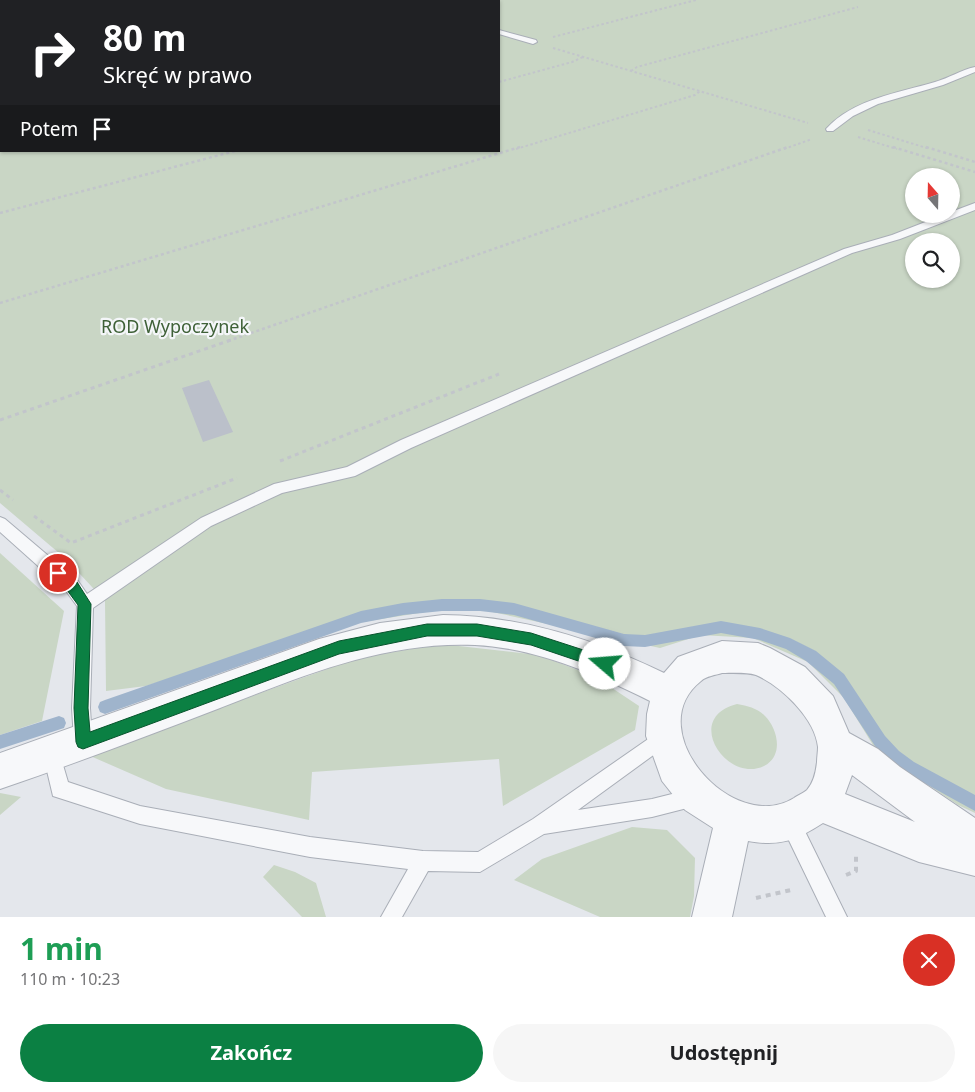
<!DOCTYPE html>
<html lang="pl">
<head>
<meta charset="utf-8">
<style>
	body { margin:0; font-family:"Noto Sans",sans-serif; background:#f6f6f6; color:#202124; height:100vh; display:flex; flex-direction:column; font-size:19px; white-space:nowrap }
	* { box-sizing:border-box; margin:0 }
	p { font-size:16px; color:#757577 }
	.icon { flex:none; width:28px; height:28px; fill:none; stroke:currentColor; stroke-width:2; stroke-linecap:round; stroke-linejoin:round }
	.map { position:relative; height:917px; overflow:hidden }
	.side { display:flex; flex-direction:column; background:#fff; flex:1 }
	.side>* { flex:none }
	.top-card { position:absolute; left:0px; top:0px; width:500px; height:152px; box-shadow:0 1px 4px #0004; background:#202124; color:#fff; overflow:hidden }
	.needle { width:32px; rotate:340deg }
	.tools { position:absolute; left:905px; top:168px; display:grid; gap:10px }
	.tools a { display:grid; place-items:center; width:55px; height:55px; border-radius:50%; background:#fff; box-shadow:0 1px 4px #0004; font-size:25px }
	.pin { position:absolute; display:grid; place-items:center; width:42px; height:42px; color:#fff; margin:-21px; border:2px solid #fff; border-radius:50%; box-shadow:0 1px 5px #0007 }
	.me { position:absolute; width:55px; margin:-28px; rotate:288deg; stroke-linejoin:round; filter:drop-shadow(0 0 4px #0008) }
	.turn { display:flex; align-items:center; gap:18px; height:105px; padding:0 20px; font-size:22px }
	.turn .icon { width:65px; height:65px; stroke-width:2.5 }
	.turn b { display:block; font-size:35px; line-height:42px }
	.then { display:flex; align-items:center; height:48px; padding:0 20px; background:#0003; gap:10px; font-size:19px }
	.round { display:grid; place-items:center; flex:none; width:52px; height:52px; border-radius:26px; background:#f6f6f6 }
	.head { display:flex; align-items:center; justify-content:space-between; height:85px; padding:0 20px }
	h1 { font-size:30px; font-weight:700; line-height:38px; color:#1e9e55 }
	.primary-button { display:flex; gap:10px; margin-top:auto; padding:10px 20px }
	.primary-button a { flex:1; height:58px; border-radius:30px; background:#0b8043; color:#fff; font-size:20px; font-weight:700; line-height:58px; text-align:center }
	.primary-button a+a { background:#f6f6f6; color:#202124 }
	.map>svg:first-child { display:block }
	.green { fill:#c9d6c5; fill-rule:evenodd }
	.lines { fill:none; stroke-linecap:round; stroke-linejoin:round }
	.stream { fill:#9fb4cc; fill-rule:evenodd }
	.building { fill:#bbc0ca }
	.service-casing { stroke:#a9aeb7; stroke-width:2 }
	.minor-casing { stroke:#a9aeb7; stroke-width:2 }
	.path-far3 { stroke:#c2c5cb; stroke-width:2; stroke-dasharray:2.5 2.5; stroke-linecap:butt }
	.path-far2 { stroke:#c2c5cb; stroke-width:2.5; stroke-dasharray:3 3; stroke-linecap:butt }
	.path-far1 { stroke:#c2c5cb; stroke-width:3; stroke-dasharray:4 4; stroke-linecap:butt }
	.path { stroke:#c2c5cb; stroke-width:4; stroke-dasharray:5 5; stroke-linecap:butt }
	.service { fill:#f7f8fa; fill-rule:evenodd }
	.minor { fill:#f7f8fa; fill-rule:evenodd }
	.route { fill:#0b8043; stroke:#07532c }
	.labels { text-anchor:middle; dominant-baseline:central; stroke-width:4.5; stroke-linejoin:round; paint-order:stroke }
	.park-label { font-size:18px; fill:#3f6138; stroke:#f4f6f9 }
</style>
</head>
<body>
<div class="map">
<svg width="975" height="917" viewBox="0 0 975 917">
	<rect width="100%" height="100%" fill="#e4e7ec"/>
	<path class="green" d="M 0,0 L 975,0 L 975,813 L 958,805 L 876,750 L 844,698 L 808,662 L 753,638 L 701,635 L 660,648 L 464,606 L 324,628 L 146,686 L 106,691 L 105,601 L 66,559 L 0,503 ZM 1,1 L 499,1 L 499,151 L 1,151 ZM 914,176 L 951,176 L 951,214 L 914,214 ZM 914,241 L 951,241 L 951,279 L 914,279 Z
		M 0,553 L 64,611 L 42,721 L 0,735 Z
		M 441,644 L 538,655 L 594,676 L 639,706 L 635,730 L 503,806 L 499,759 L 312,772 L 309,820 L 166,789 L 88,755 L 358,658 Z
		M 737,704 C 748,706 757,708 765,716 C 778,729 784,756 764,766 C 727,784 682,718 737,704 Z
		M 0,793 L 21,797 L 0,815 Z
		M 632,827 L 667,830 L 695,858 L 694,896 L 690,917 L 600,917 L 514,880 L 542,859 Z
		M 274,865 L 295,872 L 316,883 L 326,917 L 302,917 L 263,877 Z"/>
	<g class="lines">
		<path class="stream" d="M 442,599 L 480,599 L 514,603 L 624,634 L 645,635 L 721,621 L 760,628 L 790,638 L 816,651 L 844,674 L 885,736 L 899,751 L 914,762 L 975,795 L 975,811 L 904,772 L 889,761 L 875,746 L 834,684 L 806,661 L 786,649 L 760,640 L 721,633 L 645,647 L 624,646 L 514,615 L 480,611 L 442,611 L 403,615 L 361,623 L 105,714 L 100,712 L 98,707 L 100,702 L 105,700 L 361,611 L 403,603 Z
			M 59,716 L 64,718 L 66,723 L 64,728 L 0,749 L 0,735 Z"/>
	</g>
	<path class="building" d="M 209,380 L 233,432 L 203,442 L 182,388 Z"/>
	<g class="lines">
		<defs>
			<path id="service" d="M 19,0 L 29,0 L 30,1 L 20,1 Z
				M 384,0 L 395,0 L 396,1 L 385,1 Z
				M 499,30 L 536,40 L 537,42 L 533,44 L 499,34 Z
				M 975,67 L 975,72 L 943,85 L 878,104 L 853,116 L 833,131 L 827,131 L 826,129 C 853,99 898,93 935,82 C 949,78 961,70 975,67 Z
				M 975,203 L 975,210 L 900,239 L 852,253 L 411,448 L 355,476 L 282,493 L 211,526 L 93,608 L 90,708 L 92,740 L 89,746 L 83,749 L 77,746 L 74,740 L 72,708 L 77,606 L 66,591 L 0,532 L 0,517 L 5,519 L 78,581 L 87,594 L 201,518 L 274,484 L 347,467 L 401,440 L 844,249 L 892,235 L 946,214 L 951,214 L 951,212 Z
				M 664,728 L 670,731 L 673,737 L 670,743 L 578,810 L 652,799 L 696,788 L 703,790 L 705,797 L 703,804 L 652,817 L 544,834 L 480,872 L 428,871 L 402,917 L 381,917 L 408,869 L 310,857 L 140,824 L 53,796 L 43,754 L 46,748 L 52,745 L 58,748 L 68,782 L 140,806 L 310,837 L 423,851 L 478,852 L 533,819 Z
				M 790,812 L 797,815 L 847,917 L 826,917 L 780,822 L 783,815 Z"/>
			<path id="minor" d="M 443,615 C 522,616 594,639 664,673 L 678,657 L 722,641 L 758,643 L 770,648 L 805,667 L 833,696 L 849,733 L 878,749 L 900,767 L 975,818 L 975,876 L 919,862 L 823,823 C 797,840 780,847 748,841 L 732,917 L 692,917 L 713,828 L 685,810 L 662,781 L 646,736 L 647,714 L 650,701 C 596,674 536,648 475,645 C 385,641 302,676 220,708 C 147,736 74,764 0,789 L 0,753 L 319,639 L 380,623 ZM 722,673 C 732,673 747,672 756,675 C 781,686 815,718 818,747 C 818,752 817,757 817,762 C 816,771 814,782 807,790 C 804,793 798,795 794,798 C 733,836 639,730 701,681 C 706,676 716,675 722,673 ZM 852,775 L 915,822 L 845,794 Z"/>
		</defs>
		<use href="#service" class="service-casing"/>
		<use href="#minor" class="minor-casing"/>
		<path class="path-far3" d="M 237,0 L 241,1
			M 553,37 L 696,0
			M 553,48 L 808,123
			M 631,71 L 637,67 L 858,7
			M 499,82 L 572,62 L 583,57
			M 868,130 L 930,149
			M 858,137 L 897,149
			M 516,149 L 695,95 L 700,91
			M 784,149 L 812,139"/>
		<path class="path-far2" d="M 893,147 L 975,172
			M 926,147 L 975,162
			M 0,213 L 235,151
			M 0,303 L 520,147
			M 228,341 L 788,147"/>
		<path class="path-far1" d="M 0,420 L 231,340
			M 280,461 L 499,374
			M 0,490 L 13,500
			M 34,516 L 71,543 L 237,478"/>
		<path class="path" d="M 846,875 L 856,871 L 856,856
			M 756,898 L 791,890"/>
		<use href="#service" class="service"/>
		<use href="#minor" class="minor"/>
	</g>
	<path class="route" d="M 58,568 L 77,582 L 91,604 L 88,708 L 90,732 L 339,641 L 427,624 L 477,624 L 531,633 L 605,657 L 610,659 L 612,664 L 610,668 L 605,670 L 531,645 L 477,636 L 427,636 L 339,654 L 83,749 L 78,747 L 76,742 L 74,708 L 78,605 L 67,590 L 51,573 L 53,569 Z"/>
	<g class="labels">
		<g class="park-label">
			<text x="175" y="326">ROD Wypoczynek</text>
		</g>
	</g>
</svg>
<div class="tools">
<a><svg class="needle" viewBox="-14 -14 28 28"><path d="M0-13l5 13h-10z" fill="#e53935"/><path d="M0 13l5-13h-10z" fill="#757577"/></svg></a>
<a><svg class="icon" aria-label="search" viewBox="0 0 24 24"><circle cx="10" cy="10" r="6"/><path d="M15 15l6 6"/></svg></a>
</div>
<div class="pin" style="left:58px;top:573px;background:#d93025"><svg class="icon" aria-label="arrive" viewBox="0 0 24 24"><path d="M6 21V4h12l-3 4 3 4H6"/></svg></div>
<svg class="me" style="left:605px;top:664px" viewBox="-20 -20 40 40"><circle r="19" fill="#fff"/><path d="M0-13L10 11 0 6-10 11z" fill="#0b8043"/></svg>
<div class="top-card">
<div class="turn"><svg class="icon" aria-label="right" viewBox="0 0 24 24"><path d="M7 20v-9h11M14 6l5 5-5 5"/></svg><div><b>80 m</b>Skręć w prawo</div></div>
<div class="then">Potem<svg class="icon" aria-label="arrive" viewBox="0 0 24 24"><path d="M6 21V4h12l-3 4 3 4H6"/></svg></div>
</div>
</div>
<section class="side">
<div class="head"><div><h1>1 min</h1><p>110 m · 10:23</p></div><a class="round" style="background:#d93025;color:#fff"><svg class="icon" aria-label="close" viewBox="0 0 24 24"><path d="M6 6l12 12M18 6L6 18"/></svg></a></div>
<div class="primary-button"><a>Zakończ</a><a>Udostępnij</a></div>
</section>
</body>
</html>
